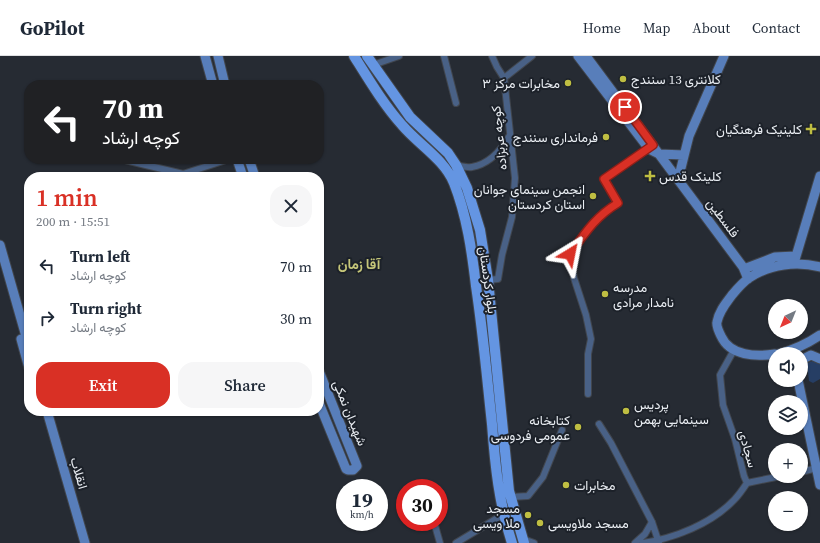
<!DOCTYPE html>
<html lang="en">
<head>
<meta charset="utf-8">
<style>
	body { margin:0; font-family:"Source Serif 4",Vazirmatn,serif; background:#f6f6f7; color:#1f2937; height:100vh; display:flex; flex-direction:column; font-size:15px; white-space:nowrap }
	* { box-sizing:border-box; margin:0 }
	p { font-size:13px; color:#747a83 }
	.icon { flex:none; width:22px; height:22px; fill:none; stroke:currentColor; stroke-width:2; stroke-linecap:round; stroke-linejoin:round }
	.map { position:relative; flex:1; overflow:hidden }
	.side { position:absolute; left:24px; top:116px; width:300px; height:244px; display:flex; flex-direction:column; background:#fff; border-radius:16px; box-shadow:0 1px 3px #0004 }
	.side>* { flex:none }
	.banner { position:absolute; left:24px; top:24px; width:300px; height:84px; border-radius:16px; box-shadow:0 1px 3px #0004; background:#202124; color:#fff; overflow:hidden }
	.needle { width:26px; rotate:223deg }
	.controls { position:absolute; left:768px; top:243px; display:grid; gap:8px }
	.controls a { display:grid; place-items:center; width:40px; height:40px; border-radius:50%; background:#fff; box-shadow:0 1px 3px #0004; font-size:20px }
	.speed { position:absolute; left:336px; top:423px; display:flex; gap:8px; font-size:20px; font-weight:700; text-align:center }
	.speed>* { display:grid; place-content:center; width:52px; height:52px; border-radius:50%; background:#fff; box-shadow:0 1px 3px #0004; line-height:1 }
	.speed small { font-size:10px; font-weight:400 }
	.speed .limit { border:6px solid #d22; background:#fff; color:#111 }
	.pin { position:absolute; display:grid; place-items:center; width:34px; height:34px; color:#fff; margin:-17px; border:2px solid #fff; border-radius:50%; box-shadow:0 1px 4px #0007 }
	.me { position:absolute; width:44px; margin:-22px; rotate:35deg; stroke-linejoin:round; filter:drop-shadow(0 0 3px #0008) }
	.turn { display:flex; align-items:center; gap:14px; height:84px; padding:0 12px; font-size:18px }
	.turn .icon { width:52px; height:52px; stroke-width:2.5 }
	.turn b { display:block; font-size:28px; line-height:34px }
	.round { display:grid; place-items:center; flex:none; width:42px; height:42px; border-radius:16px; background:#f6f6f7 }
	.overview { display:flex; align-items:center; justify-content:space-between; height:68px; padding:0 12px }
	h1 { font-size:24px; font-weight:600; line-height:30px; color:#d93025 }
	.cta { display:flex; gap:8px; margin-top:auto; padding:8px 12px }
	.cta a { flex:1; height:46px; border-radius:16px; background:#d93025; color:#fff; font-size:16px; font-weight:600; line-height:46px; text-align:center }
	.cta a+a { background:#f6f6f7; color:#1f2937 }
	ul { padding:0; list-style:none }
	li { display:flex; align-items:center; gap:12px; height:52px; padding:0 12px }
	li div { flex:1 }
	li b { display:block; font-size:15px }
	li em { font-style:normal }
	header { display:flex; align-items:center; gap:24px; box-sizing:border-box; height:56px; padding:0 20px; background:#fff; border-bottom:1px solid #e0e1e3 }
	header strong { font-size:19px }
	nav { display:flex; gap:22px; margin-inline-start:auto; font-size:14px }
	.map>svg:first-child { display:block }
	.green { fill:#263e64 }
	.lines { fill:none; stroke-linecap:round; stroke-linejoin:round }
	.street-casing { stroke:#41464e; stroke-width:8 }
	.secondary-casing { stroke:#41464e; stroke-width:11 }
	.primary-casing { stroke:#41464e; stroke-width:12 }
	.street { stroke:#496186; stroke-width:6 }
	.secondary { stroke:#587eba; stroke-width:9 }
	.primary { stroke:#6495e2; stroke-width:10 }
	.route-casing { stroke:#8d1f18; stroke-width:10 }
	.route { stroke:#d93025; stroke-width:7 }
	.poi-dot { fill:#bfbe42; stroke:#1c2129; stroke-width:1.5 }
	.labels { text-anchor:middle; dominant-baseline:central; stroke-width:4; stroke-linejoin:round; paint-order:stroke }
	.poi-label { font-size:13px; fill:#e9edf2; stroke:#1c2129; text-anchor:start }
	.street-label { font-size:13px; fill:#e9edf2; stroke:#1c2129 }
	.neighbourhood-label { font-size:14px; font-weight:bold; fill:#c5c679; stroke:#1c2129 }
</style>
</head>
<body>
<header>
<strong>GoPilot</strong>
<nav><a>Home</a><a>Map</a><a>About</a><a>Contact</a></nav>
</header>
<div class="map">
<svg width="820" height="487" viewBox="0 0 820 487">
	<rect width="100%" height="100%" fill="#262b33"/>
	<path class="green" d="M 816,304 L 820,308 L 820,323 L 813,327 L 809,325 L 807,307 Z"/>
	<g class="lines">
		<defs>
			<path id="street" d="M 444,0 L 456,47
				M 373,9 L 399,0
				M 504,22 L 532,0
				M 121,103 L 183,118 L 229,103
				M 456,109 C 461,110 468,112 472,111 C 490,108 502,93 510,79
				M 488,224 L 498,223 L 502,199 L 512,161 L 515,122 L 504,22 L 497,11 L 492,0
				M 734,294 L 720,319 L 723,349 L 735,383 L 744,420 L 747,427
				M 588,338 L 588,298 L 591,283 L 586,259 L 574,222 L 570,198 C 585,177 594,162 618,147 L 604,123 L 650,92
				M 599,368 L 611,387 L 652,466 L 659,487
				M 801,416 L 817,412
				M 747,427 L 781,420
				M 511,441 L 528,440 L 543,421 L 562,374
				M 434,466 L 440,487
				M 523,483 L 534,487
				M 456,487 L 504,458
				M 635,487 L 645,478 L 652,466
				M 643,487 C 675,482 711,468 734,444 C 739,439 743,433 747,427"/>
			<path id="secondary" d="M 205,0 L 213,29
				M 218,0 L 225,29
				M 578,0 L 649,93 L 659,98 L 684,99
				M 586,0 L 743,211 L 748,223
				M 237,103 L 243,121
				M 249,103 L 255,121
				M 678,124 L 689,80 L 724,0
				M 0,189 L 29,291
				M 794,207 L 820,120
				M 744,213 L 775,201 L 796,200
				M 21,283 L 29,312
				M 775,298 C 756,301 730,300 721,280 C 719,276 716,270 717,266 C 719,255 726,247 732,239 C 737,233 743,226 749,222 C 770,208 797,205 820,211
				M 778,298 C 794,294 807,288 820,279
				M 801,304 L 811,299 L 820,303
				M 319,315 L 357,410 L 353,414 L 348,414 L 346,413 L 319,347
				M 798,324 L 820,429
				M 47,355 L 85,487"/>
			<path id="primary" d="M 354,0 C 369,24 384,49 402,69 C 419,89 444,103 454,127 C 467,160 472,196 476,230 C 483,276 487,322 492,368 C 495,409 499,448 512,487
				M 367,0 L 410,61 L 448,97 L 456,109 L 467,132 L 480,174 L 488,224 L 509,435 L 524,487"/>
		</defs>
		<use href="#street" class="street-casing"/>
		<use href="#secondary" class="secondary-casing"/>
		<use href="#primary" class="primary-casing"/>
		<use href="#street" class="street"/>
		<use href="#secondary" class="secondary"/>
		<use href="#primary" class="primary"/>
	</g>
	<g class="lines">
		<defs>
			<path id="route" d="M 570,198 C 585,177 595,161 618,147 L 604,123 L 653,89 L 625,51"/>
		</defs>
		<use href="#route" class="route-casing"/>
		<use href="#route" class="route"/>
	</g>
	<g class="poi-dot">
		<circle cx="623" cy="23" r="4"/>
		<circle cx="568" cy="27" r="4"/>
		<path d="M809 67h4v4h4v4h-4v4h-4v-4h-4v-4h4z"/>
		<circle cx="606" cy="81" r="4"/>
		<path d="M648 114h4v4h4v4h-4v4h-4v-4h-4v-4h4z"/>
		<circle cx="593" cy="140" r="4"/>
		<circle cx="605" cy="238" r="4"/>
		<circle cx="626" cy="355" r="4"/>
		<circle cx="578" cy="371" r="4"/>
		<circle cx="566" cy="429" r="4"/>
		<circle cx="528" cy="459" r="4"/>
		<circle cx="540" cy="467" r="4"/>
	</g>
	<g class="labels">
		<g class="poi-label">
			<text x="631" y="23">کلانتری 13 سنندج</text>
			<text x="560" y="27" text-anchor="end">مخابرات مرکز ۳</text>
			<text x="802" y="73" text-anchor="end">کلینیک فرهنگیان</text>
			<text x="598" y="81" text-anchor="end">فرمانداری سنندج</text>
			<text x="659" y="120">کلینک قدس</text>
			<text x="585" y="133" text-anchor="end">انجمن سینمای جوانان<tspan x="585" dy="15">استان کردستان</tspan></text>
			<text x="613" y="231">مدرسه<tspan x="613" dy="15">نامدار مرادی</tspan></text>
			<text x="634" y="348">پردیس<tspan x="634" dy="15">سینمایی بهمن</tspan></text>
			<text x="570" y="364" text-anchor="end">کتابخانه<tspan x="570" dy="15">عمومی فردوسی</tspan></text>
			<text x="574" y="429">مخابرات</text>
			<text x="520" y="452" text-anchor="end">مسجد<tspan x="520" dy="15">ملا ویسی</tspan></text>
			<text x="548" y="467">مسجد ملاویسی</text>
		</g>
		<g class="street-label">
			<text transform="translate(499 82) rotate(-96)">کوچه عربزاده</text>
			<text transform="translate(723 162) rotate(53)">فلسطین</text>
			<text transform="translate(488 224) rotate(82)">بلوار کردستان</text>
			<text transform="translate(350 357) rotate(68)">شهیدان نمکی</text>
			<text transform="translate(748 393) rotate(75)">سجادی</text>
			<text transform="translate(79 417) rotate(74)">انقلاب</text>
		</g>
		<g class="neighbourhood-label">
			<text x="359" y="208">آقا زمان</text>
		</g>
	</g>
</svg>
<div class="controls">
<a><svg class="needle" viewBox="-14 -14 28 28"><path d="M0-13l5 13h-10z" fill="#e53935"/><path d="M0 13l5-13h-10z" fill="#747a83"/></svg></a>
<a><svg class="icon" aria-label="sound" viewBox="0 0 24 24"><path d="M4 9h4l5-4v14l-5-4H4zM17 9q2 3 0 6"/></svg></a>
<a><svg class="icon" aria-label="layers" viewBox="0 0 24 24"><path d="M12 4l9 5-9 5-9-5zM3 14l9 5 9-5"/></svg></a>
<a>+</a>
<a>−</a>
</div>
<div class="speed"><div>19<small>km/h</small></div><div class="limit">30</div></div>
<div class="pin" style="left:625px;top:51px;background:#d93025"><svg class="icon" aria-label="arrive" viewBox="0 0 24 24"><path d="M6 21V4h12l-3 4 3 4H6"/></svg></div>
<svg class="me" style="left:570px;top:198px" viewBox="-20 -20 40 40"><path d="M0-17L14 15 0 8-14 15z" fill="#d93025" stroke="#fff" stroke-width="4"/></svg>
<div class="banner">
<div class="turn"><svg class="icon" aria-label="left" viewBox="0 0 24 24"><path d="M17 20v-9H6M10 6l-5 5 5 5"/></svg><div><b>70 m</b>کوچه ارشاد</div></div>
</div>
<section class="side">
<div class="overview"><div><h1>1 min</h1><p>200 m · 15:51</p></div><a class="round"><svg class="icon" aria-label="close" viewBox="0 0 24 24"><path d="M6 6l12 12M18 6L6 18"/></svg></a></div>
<ul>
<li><svg class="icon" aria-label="left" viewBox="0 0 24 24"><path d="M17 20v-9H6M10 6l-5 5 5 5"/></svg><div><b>Turn left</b><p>کوچه ارشاد</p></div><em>70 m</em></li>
<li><svg class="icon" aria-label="right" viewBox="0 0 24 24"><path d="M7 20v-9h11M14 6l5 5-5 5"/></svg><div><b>Turn right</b><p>کوچه ارشاد</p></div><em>30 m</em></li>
</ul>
<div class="cta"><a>Exit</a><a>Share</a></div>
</section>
</div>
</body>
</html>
